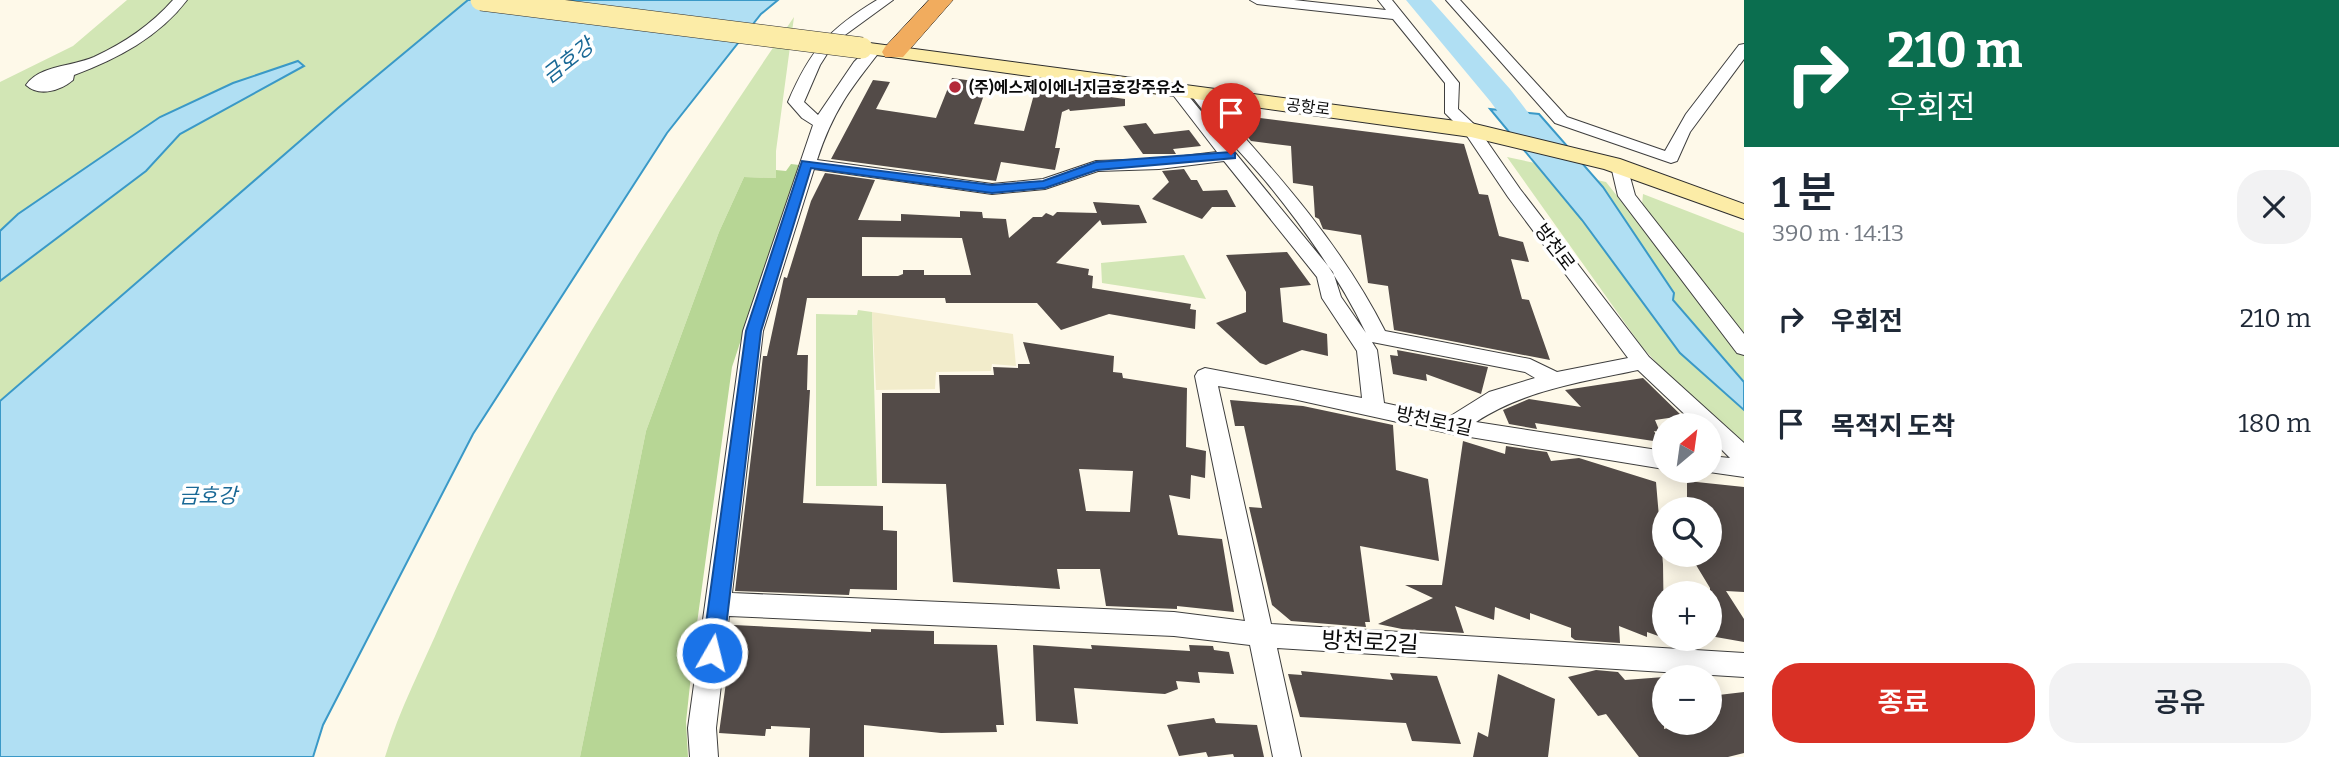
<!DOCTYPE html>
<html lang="ko">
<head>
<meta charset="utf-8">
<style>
	body { margin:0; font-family:Bitter,"Noto Sans KR",serif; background:#f2f2f3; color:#1f2937; height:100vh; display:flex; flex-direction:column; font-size:26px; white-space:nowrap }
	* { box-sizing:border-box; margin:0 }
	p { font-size:23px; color:#747a83 }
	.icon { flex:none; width:38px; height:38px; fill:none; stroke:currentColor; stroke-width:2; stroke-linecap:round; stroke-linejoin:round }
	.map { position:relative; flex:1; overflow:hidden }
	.drawer { display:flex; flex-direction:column; background:#fff; width:595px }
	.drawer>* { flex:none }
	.banner { background:#0b6e4f; color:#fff; overflow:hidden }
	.needle { width:46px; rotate:29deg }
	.fabs { position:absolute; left:1652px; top:413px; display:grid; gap:14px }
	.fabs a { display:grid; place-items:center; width:70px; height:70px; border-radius:50%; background:#fff; box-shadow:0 4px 18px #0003; font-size:35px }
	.pin { position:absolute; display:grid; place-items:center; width:60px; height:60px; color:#fff; margin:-72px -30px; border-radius:50% 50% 50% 0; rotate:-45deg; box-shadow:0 0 7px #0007 }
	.pin .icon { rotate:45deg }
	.me { position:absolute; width:77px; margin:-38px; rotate:8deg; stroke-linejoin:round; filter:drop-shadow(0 0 5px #0008) }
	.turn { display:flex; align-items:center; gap:24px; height:147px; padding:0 28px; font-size:32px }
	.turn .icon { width:91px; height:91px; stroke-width:2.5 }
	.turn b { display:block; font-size:49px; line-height:60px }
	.round { display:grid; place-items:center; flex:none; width:74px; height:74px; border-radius:28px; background:#f2f2f3 }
	.head { display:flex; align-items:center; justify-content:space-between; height:119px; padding:0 28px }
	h1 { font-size:42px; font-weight:600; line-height:52px }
	.cta { display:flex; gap:14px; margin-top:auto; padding:14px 28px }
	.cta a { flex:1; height:80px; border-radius:28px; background:#d93025; color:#fff; font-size:28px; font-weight:600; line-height:80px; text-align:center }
	.cta a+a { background:#f2f2f3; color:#1f2937 }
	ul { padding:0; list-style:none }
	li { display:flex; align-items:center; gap:21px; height:105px; padding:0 28px }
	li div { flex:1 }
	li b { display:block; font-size:26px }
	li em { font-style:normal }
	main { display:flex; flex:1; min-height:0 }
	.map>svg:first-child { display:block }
	.farmland { fill:#f2eccb }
	.green { fill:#d2e6b5 }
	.forest { fill:#b7d695 }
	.water { fill:#b0dff3; stroke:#3a99c7; stroke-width:2 }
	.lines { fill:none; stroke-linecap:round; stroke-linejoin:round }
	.river { fill:#b0dff3; fill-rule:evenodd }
	.building { fill:#534b48; fill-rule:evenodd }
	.minor-casing { stroke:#3e3e3e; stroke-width:2 }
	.secondary-casing { stroke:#2d2d2d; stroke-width:2 }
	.trunk-casing { stroke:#1c1c1c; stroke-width:1 }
	.minor { fill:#fff; fill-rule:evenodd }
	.secondary { fill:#fceca7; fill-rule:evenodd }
	.trunk { fill:#f1ac5e; fill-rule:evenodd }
	.secondary-bridge-casing { stroke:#2d2d2d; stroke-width:22; stroke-linecap:butt }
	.secondary-bridge { stroke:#fceca7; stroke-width:21 }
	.route { fill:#1a73e8; stroke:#114b97; stroke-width:2 }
	.poi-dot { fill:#b4293a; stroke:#fff; stroke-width:2.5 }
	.labels { text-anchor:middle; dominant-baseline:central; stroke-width:7; stroke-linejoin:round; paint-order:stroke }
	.far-poi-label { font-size:16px; font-weight:bold; fill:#0b0b0b; stroke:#fff; text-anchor:start }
	.far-street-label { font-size:16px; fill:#0b0b0b; stroke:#fff }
	.street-label { font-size:19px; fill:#0b0b0b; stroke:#fff }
	.water-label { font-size:21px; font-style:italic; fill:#1a6996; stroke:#fff }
	.near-street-label { font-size:23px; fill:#0b0b0b; stroke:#fff }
</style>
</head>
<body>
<main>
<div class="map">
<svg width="1744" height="757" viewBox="0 0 1744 757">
	<rect width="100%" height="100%" fill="#fef9e9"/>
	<path class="farmland" d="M 872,312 L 1013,334 L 1016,366 L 992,364 L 991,371 L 936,372 L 935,389 L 876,390 Z"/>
	<path class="green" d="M 127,0 L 475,0 L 0,413 L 0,82 L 73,46 Z
		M 794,17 L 776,151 L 776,178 L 744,177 L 719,232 L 646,431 L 580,757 L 385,757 C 399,710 423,665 442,620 C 535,406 663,209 794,17 Z
		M 1507,157 L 1535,163 L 1582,220 L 1680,353 L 1744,410 L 1744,443 L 1668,375 L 1642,347 Z
		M 1597,180 L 1606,182 L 1744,355 L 1744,382 L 1673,300 Z
		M 1643,194 L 1744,233 L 1744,338 L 1642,205 Z
		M 1184,255 L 1206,299 L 1102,283 L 1101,263 Z
		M 858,310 L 872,312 L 877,486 L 816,486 L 816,314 L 857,315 Z"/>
	<path class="forest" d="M 791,164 L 799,165 L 732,367 L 695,638 L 686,722 L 688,757 L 580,757 L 646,431 L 719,232 L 744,177 L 776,178 L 776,170 L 786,171 Z"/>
	<path class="water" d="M 468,0 L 778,0 L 761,14 L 667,133 L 473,434 L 323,725 L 313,757 L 0,757 L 0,401 L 338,108 Z
		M 298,61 L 304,66 L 180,134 L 146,171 L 0,281 L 0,231 L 18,214 L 160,117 L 233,83 Z
		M 1490,109 L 1539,114 L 1603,187 L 1674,293 L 1673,300 L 1744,382 L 1744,410 L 1680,353 L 1582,220 Z"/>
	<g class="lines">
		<path class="river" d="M 1406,0 L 1431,0 L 1510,89 L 1554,146 L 1558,152 L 1554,158 L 1543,161 L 1532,158 L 1490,101 Z"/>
	</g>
	<path class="building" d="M 952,78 L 988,83 L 974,124 L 1024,131 L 1036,87 L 1125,99 L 1125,106 L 1070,111 L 1069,109 L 1062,112 L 1055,148 L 1060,148 L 1055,170 L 1001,162 L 996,181 L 831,159 L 873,80 L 890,82 L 876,109 L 936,118 Z
		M 1228,114 L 1464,144 L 1479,194 L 1488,195 L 1499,236 L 1523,242 L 1529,262 L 1511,259 L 1522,299 L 1529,300 L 1550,360 L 1394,330 L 1388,286 L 1368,283 L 1361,235 L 1323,229 L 1319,219 L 1315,217 L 1313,186 L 1293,183 L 1291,146 L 1251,141 Z
		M 1146,123 L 1154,134 L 1189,130 L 1201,146 L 1173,149 L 1176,154 L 1143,154 L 1123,126 Z
		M 1184,169 L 1191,180 L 1197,180 L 1203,191 L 1227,190 L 1236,207 L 1212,207 L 1202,219 L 1152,199 L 1169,182 L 1162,171 Z
		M 825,173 L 875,180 L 858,220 L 901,221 L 901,214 L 960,217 L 960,211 L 982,212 L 983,218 L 1006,219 L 1009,238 L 1033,217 L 1042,217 L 1046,213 L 1053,216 L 1057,212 L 1097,213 L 1093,202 L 1139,205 L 1147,223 L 1102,225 L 1100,220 L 1056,263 L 1089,269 L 1088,275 L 1093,276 L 1092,288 L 1191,304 L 1190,309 L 1196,310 L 1195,329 L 1109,314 L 1061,330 L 1037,303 L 946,303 L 945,298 L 807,298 L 797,355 L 808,355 L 807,390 L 810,390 L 803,503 L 883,506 L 883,530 L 897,531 L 897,590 L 850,589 L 849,595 L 735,591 L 763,356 L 767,356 L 784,277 L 787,278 L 811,201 ZM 862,237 L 962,238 L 971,275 L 924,275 L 924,270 L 903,270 L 903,274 L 898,276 L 862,276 Z
		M 1287,252 L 1311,285 L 1280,288 L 1283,322 L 1327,334 L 1328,356 L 1302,350 L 1266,365 L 1260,363 L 1216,323 L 1246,312 L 1246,292 L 1226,255 Z
		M 1023,342 L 1114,356 L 1113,372 L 1122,373 L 1123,378 L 1187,388 L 1186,447 L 1206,451 L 1205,478 L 1191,475 L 1190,499 L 1169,495 L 1178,535 L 1222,539 L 1234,612 L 1177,606 L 1177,609 L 1106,606 L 1100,569 L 1057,569 L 1060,589 L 953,582 L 946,484 L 882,483 L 882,393 L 940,393 L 939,375 L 994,375 L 993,367 L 1018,368 L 1018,364 L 1030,364 ZM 1079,469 L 1133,471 L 1130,512 L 1086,511 Z
		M 1397,350 L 1488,367 L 1481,394 L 1426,374 L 1427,381 L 1393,374 L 1390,355 L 1398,356 Z
		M 1643,378 L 1682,416 L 1655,420 L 1660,432 L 1654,431 L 1660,442 L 1535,423 L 1537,429 L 1509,424 L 1503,410 L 1529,399 L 1581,407 L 1565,390 Z
		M 1230,400 L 1303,406 L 1393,425 L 1396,470 L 1428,479 L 1439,561 L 1360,546 L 1370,622 L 1365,622 L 1366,627 L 1291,621 L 1272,605 L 1249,507 L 1262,508 L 1244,426 L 1235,426 Z
		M 1463,441 L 1505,454 L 1506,446 L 1547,452 L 1551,461 L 1579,458 L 1656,482 L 1663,564 L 1664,638 L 1647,632 L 1647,637 L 1619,626 L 1620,643 L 1575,640 L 1571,637 L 1571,628 L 1530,613 L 1530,620 L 1495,607 L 1494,620 L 1455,606 L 1464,633 L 1402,629 L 1378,624 L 1433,598 L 1405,585 L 1442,585 Z
		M 1687,481 L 1744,487 L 1744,592 L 1726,591 L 1744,619 L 1744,642 L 1710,636 L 1710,588 L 1690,555 L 1710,555 L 1710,509 L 1691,509 L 1687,502 Z
		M 734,625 L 871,632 L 871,629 L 934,631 L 934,644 L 997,645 L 1004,725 L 996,725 L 997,732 L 941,733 L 864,725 L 864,757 L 809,757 L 810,728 L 771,726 L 771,729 L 766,729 L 765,736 L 719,733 Z
		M 1033,645 L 1092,649 L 1091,645 L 1190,651 L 1189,645 L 1213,646 L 1214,650 L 1229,652 L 1234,674 L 1198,672 L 1200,683 L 1176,681 L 1178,689 L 1165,694 L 1074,688 L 1078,724 L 1036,721 Z
		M 1596,670 L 1618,672 L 1625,680 L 1664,677 L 1664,729 L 1688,723 L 1710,723 L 1710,696 L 1744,692 L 1744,753 L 1728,757 L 1639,757 L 1606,714 L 1598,716 L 1568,677 Z
		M 1301,671 L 1393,680 L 1390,673 L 1437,676 L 1461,744 L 1412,741 L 1406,723 L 1300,717 L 1288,674 L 1302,675 Z
		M 1498,674 L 1555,699 L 1548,757 L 1473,757 L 1478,732 L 1488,737 Z
		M 1214,718 L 1216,723 L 1257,725 L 1264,757 L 1234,757 L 1233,754 L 1208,757 L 1206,752 L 1179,756 L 1167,725 Z"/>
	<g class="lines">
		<defs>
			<path id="minor" d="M 173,0 L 187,0 C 159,37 117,59 74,75 L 73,80 C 60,91 39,97 26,85 C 40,65 71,67 94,57 C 124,43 151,25 173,0 Z
				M 877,0 L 893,0 L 834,43 L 820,65 L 804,102 L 818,115 L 854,62 L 869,47 L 879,47 L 881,50 C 850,89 833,111 817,160 L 992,184 L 1043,179 L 1096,161 L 1159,159 L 1217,152 L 1170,91 L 1172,88 L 1182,88 L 1333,272 L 1341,297 L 1366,333 C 1340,279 1306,231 1268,184 C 1243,154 1214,126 1190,94 L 1198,89 L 1203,91 C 1271,167 1339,240 1385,331 L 1530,359 L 1557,372 L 1628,358 L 1508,197 L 1465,133 L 1445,113 L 1445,83 L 1393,19 L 1257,4 L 1250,0 L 1294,0 L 1386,10 L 1378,0 L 1392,0 L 1459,83 L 1458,109 L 1477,127 L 1520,189 L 1649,357 L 1744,443 L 1744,477 L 1702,471 L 1710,471 L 1710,456 L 1730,458 L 1710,438 L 1710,425 L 1696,425 L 1638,370 C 1581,382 1525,390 1476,422 L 1664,451 L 1664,469 L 1452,434 L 1293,399 L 1218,386 L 1271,624 L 1744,653 L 1744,677 L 1277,648 L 1301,757 L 1273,757 L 1250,645 L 1174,636 L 729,616 L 716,728 L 718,757 L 690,757 L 688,728 L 743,331 L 813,125 L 802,118 L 788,102 C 810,50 829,29 877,0 ZM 1224,161 L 1317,277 L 1322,298 L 1357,351 L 1362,398 L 1205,368 L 1198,371 L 1195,376 L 1245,621 L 1174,612 L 732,593 L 763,331 L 814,169 L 992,194 L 1045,189 L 1098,171 L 1159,169 ZM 1372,342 L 1525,372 L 1535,378 L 1489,392 L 1449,417 L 1384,403 L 1377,350 Z
				M 1446,0 L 1460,0 L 1567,117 L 1665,151 L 1686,114 L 1739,45 L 1744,44 L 1744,59 L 1690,132 L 1677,161 L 1671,163 L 1555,123 Z
				M 1619,161 L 1627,166 L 1635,195 L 1744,334 L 1744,355 L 1737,353 L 1618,196 L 1611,166 Z"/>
			<path id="secondary" d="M 862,42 L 1471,123 L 1620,159 L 1744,204 L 1744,219 L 1604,169 L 1471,137 L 855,52 L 852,48 Z"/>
			<path id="trunk" d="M 929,0 L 953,0 L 903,57 L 885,57 L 882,52 L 885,47 Z"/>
		</defs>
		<use href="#minor" class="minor-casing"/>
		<use href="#secondary" class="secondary-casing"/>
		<use href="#trunk" class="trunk-casing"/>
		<use href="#minor" class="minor"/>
		<use href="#secondary" class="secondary"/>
		<use href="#trunk" class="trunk"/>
		<defs>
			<path id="secondary-bridge" d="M 481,0 L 862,48"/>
		</defs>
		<use href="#secondary-bridge" class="secondary-bridge-casing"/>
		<use href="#secondary-bridge" class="secondary-bridge"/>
	</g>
	<path class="route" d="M 1231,152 L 1235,153 L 1235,158 L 1097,170 L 1045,188 L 992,193 L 811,168 L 761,331 L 723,653 L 720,660 L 712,663 L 705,660 L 702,653 L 746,331 L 802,161 L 992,185 L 1043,181 L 1096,162 Z"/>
	<circle class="poi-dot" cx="955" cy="87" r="7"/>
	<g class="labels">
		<g class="far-poi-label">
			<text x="969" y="87">(주)에스제이에너지금호강주유소</text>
		</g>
		<g class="far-street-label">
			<text transform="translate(1308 107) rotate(7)">공항로</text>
		</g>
		<g class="street-label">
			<text transform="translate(1555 247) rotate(53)">방천로</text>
			<text transform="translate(1434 421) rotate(12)">방천로1길</text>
		</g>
		<g class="water-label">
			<text transform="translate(568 61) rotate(-38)">금호강</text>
			<text x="208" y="496">금호강</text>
		</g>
		<g class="near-street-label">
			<text transform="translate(1370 642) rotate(3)">방천로2길</text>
		</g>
	</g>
</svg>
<div class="fabs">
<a><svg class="needle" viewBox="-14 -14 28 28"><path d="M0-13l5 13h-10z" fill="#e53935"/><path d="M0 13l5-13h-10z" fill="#747a83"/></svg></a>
<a><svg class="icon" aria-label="search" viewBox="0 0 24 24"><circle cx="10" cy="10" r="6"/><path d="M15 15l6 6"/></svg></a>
<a>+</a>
<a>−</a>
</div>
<div class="pin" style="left:1231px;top:155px;background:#d93025"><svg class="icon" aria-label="arrive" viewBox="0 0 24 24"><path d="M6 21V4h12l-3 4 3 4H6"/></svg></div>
<svg class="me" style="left:712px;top:653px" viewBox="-20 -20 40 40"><circle r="17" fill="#1a73e8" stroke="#fff" stroke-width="3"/><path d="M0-11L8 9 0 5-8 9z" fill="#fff"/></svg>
</div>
<section class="drawer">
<div class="banner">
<div class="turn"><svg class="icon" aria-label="right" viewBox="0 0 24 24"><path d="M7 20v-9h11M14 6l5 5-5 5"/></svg><div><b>210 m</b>우회전</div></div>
</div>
<div class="head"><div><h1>1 분</h1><p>390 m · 14:13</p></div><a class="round"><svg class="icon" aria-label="close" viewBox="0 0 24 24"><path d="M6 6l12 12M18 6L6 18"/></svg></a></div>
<ul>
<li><svg class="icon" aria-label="right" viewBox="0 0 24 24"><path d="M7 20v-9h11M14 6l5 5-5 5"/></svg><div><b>우회전</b></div><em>210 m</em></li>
<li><svg class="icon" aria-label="arrive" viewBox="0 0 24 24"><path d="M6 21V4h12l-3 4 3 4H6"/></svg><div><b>목적지 도착</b></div><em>180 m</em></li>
</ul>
<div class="cta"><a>종료</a><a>공유</a></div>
</section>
</main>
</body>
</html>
